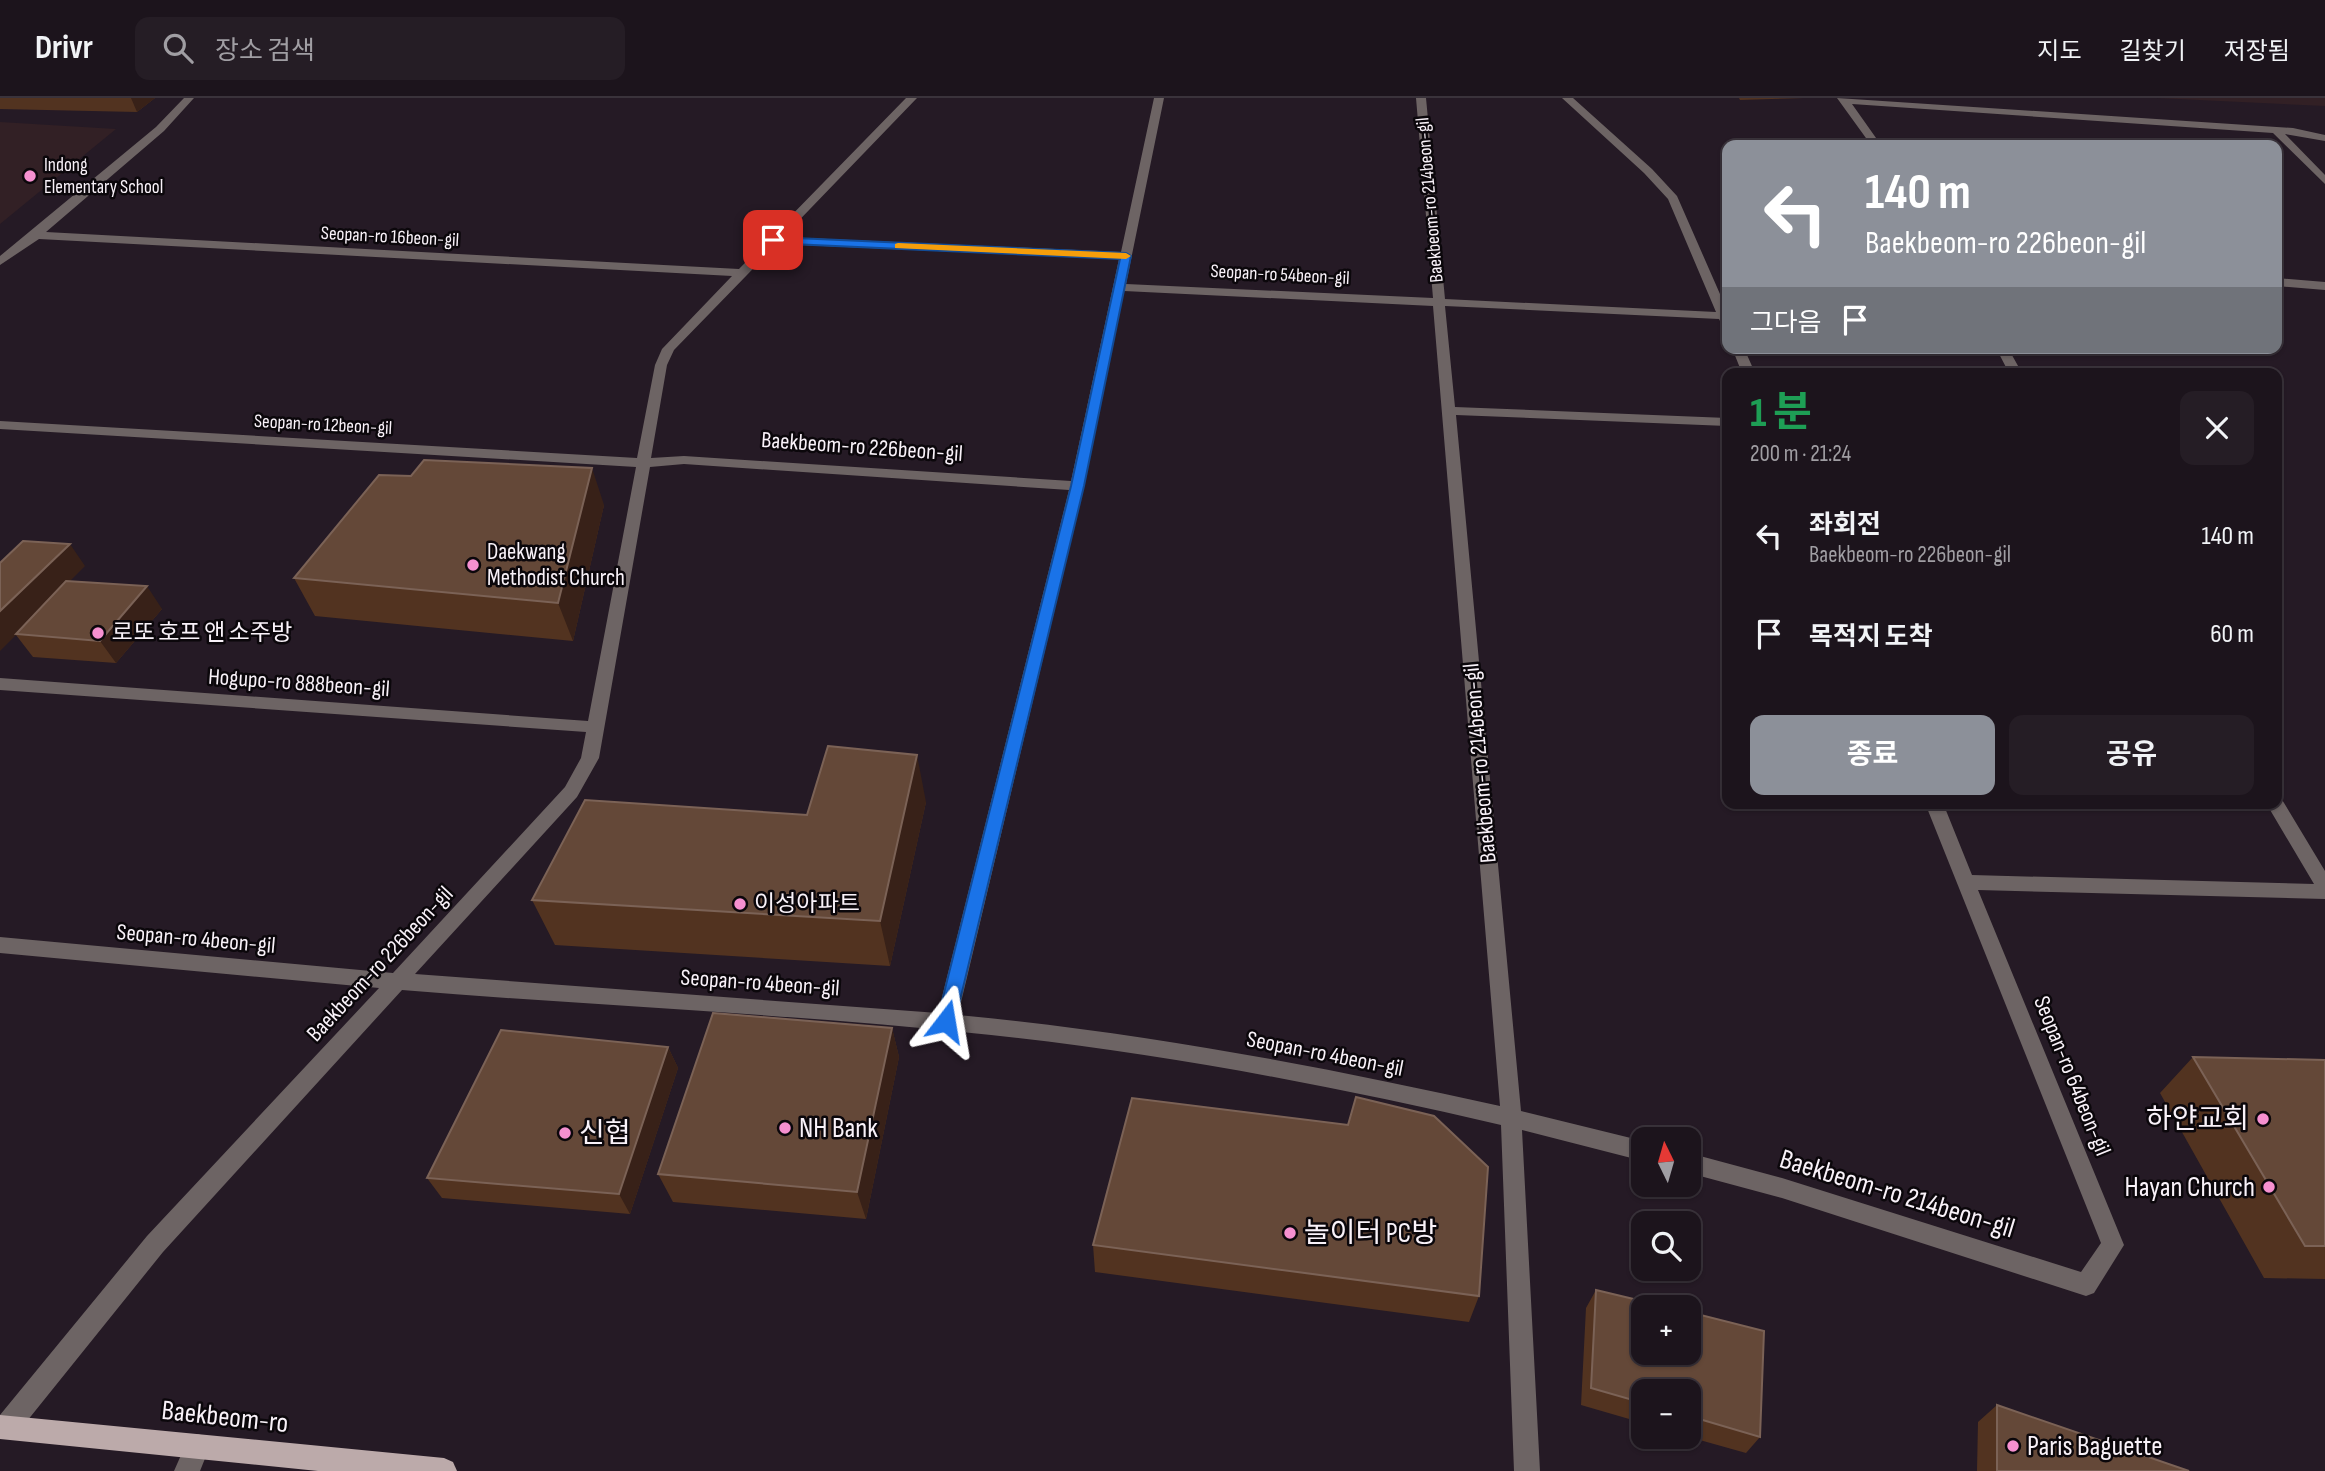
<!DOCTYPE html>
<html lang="ko">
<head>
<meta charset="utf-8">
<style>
	body { margin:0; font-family:"Sofia Sans Condensed","Noto Sans KR",sans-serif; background:#251d25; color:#f1f3f6; height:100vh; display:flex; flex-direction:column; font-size:26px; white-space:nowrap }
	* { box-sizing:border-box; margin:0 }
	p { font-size:23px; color:#a09ea3 }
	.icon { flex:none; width:38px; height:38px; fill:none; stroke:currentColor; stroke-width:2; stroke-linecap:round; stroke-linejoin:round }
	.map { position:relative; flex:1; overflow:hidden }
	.sheet { position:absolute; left:1722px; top:270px; width:560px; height:441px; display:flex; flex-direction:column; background:#1c141c; border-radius:14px; box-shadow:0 2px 5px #0004,0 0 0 2px #3a333b }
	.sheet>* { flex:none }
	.top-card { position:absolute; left:1722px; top:42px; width:560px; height:214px; border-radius:14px; box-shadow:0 2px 5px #0004,0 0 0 2px #3a333b; background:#8c9099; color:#fff; overflow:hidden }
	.needle { width:46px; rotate:355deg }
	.controls { position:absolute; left:1631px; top:1029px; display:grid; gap:14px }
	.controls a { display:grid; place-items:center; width:70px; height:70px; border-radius:14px; background:#1c141c; box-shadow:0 2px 5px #0004,0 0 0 2px #3a333b; font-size:35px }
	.pin { position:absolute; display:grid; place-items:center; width:60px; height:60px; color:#fff; margin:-30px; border-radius:14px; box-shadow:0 4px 10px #0006 }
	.me { position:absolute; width:77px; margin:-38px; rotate:14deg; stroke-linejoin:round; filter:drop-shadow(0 0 5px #0008) }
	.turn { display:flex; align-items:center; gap:24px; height:147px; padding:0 28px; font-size:32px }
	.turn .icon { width:91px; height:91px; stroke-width:2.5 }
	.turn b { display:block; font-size:49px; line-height:60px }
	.then { display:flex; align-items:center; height:66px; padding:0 28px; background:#0003; gap:14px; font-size:26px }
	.round { display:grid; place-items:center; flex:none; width:74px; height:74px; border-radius:14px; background:#251d25 }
	.summary { display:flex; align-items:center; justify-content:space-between; height:119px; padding:0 28px }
	h1 { font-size:42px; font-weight:700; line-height:52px; color:#1e9e55 }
	.primary-button { display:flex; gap:14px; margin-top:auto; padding:14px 28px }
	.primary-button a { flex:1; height:80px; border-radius:14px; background:#8c9099; color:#fff; font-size:28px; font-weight:700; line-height:80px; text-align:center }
	.primary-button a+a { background:#251d25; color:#f1f3f6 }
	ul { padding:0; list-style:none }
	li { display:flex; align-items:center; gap:21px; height:98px; padding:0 28px }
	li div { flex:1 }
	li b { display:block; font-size:26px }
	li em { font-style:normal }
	header { display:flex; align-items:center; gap:42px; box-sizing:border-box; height:98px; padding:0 35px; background:#1c141c; border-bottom:2px solid #3a333b }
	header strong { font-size:33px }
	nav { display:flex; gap:38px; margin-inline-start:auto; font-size:24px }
	.search { width:490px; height:63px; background:#251d25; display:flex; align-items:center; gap:18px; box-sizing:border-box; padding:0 24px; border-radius:14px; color:#a09ea3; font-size:26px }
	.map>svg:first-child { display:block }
	.education { fill:#322025 }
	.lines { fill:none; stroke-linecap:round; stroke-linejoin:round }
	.lane { fill:#6d6464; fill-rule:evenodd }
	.primary { fill:#bcaaaa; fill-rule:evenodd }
	.wall { fill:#523320 }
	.shaded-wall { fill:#382118 }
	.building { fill:#644838; stroke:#7b6256; stroke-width:2 }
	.route { fill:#1a73e8; stroke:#114b97; stroke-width:2 }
	.slow { fill:#f59e0b }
	.poi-dot { fill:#f690d0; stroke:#0b070b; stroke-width:2.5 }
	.labels { text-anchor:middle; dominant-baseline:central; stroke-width:5; stroke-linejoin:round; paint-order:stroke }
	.far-poi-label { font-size:19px; fill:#f9f2f9; stroke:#0b070b; text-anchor:start }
	.far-street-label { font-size:19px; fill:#f9f2f9; stroke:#0b070b }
	.street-label { font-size:23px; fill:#f9f2f9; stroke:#0b070b }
	.poi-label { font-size:23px; fill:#f9f2f9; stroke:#0b070b; text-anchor:start }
	.near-poi-label { font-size:28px; fill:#f9f2f9; stroke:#0b070b; text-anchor:start }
	.near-street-label { font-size:28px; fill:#f9f2f9; stroke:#0b070b }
</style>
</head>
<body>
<header>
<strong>Drivr</strong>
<div class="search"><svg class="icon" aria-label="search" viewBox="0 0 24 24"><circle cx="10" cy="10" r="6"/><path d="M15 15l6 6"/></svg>장소 검색</div>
<nav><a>지도</a><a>길찾기</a><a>저장됨</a></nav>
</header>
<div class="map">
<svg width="2325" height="1373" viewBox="0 0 2325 1373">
	<rect width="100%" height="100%" fill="#251a25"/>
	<path class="education" d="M 2157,0 L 2325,0 L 2325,8 Z
		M 0,24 L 116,31 L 0,126 Z"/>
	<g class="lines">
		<path class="lane" d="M 184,0 L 194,0 L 164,33 L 46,134 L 739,171 L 906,0 L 917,0 L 783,139 L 1121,154 L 1154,0 L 1164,0 L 1126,186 L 1433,200 L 1416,0 L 1426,0 L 1445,201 L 1716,214 L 1668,101 L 1644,75 L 1562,0 L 1573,0 L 1652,71 L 1677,98 L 1727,212 L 1727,230 L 1723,229 L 1719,221 L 1445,208 L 1455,309 L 1727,320 L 1727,328 L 1456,317 L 1521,1013 L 1643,1043 L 1643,1063 L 1522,1032 L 1540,1373 L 1514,1373 L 1501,1027 C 1333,988 1162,955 991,937 C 795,916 598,908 402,892 L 163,1154 L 15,1338 L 6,1341 L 0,1339 L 0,1317 L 147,1138 L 379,890 L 0,855 L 0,839 L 393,875 L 565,689 L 581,660 L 586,634 L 0,592 L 0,580 L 588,623 L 636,369 L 0,331 L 0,323 L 637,360 L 655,267 L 662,251 L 732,178 L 39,141 L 0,167 L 0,158 L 156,29 ZM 777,146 L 1119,161 L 1071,383 L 684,358 L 651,360 L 667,267 L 674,252 ZM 1124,193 L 1433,208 L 1500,1008 C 1321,968 1140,934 958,917 L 1084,388 ZM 684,366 L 1069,392 L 938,915 L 415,876 L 577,699 L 599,660 L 650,369 Z
			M 1837,0 L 2293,30 L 2325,37 L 2325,43 L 2285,36 L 2325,77 L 2325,86 L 2273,35 L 1852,6 L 1881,47 L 1871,47 Z
			M 2277,180 L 2325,184 L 2325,192 L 2277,188 Z
			M 1732,250 L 1744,250 L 1755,275 L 1742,275 Z
			M 1996,250 L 2008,250 L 2022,275 L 2009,275 Z
			M 2277,699 L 2281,700 L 2325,773 L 2325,801 L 1978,792 L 2124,1147 L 2094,1195 L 2086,1198 L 1782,1100 L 1689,1075 L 1689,1055 L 1782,1080 L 2081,1174 L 2101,1145 L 1925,705 L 1943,705 L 1972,777 L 2314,786 L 2266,705 L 2277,705 Z
			M 198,1336 L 207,1339 L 210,1348 L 200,1373 L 174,1373 L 189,1339 Z"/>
		<path class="primary" d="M 0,1317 L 444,1360 L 453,1364 L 457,1373 L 318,1373 L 0,1341 Z"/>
	</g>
	<path class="wall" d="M 0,0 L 155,0 L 137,14 L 0,11 Z
		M 1739,0 L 1804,0 L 1740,2 Z
		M 604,407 L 573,543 L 315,518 L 294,480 Z
		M 85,468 L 70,483 L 162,511 L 116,565 L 33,559 L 16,537 L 0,553 Z
		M 926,704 L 890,868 L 555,847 L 532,802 L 807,717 Z
		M 892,930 L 899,959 L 866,1121 L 673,1104 L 658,1076 Z
		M 668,949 L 678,970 L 630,1116 L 442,1100 L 427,1080 Z
		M 2193,959 L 2325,962 L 2325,1181 L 2264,1180 L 2160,995 Z
		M 1093,1147 L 1479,1198 L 1469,1224 L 1095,1174 Z
		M 1596,1192 L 1760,1339 L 1746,1355 L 1689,1339 L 1689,1293 L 1643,1293 L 1643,1325 L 1581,1307 L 1586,1210 Z
		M 1997,1307 L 2189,1373 L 1977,1373 L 1978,1324 Z"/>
	<path class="shaded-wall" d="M 131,0 L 155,0 L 137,14 Z
		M 592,370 L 604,407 L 573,543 L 558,505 Z
		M 70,446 L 85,468 L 0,553 L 0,513 Z
		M 147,488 L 162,511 L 116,565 L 100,543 Z
		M 917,657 L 926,704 L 890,868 L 880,823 Z
		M 892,930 L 899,959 L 866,1121 L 857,1094 Z
		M 668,949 L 678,970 L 630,1116 L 619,1096 Z"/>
	<path class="building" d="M 424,362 L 592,370 L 558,505 L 294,480 L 379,377 L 411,378 Z
		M 23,443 L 70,446 L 0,513 L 0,465 Z
		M 66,483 L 147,488 L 100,543 L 16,536 Z
		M 828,648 L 917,657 L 880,823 L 532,802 L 585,702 L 807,717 Z
		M 713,915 L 892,930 L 857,1094 L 658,1076 Z
		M 501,932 L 668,949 L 619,1096 L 427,1080 Z
		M 2193,959 L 2325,962 L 2325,1148 L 2305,1148 Z
		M 1356,999 L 1434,1018 L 1488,1069 L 1479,1198 L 1093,1147 L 1132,1000 L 1348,1027 Z
		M 1596,1192 L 1667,1209 L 1643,1209 L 1643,1255 L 1689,1255 L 1689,1214 L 1764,1233 L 1760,1339 L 1689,1318 L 1689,1293 L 1643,1293 L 1643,1305 L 1591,1290 Z
		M 1997,1307 L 2189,1373 L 1997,1373 Z"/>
	<path class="route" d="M 773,139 L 1126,155 L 1131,158 L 1084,388 L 955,923 L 952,928 L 946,931 L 939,928 L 937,923 L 1071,388 L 1120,161 L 769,145 L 768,142 Z"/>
	<path class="slow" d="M 898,145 L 1126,155 L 1131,158 L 1126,161 L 895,150 L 895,146 Z"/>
	<g class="poi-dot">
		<circle cx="30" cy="78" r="7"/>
		<circle cx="473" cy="467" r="7"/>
		<circle cx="98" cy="535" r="7"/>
		<circle cx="740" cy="806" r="7"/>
		<circle cx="2263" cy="1021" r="7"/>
		<circle cx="785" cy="1030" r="7"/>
		<circle cx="565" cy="1035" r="7"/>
		<circle cx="2269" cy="1089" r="7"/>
		<circle cx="1290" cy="1135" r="7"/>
		<circle cx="2013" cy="1348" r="7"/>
	</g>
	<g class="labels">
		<g class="far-poi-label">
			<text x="44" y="67">Indong<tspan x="44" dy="22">Elementary School</tspan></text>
		</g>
		<g class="far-street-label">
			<text transform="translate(1430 102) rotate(-95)">Baekbeom-ro 214beon-gil</text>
			<text transform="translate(390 139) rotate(3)">Seopan-ro 16beon-gil</text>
			<text transform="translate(1280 177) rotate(3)">Seopan-ro 54beon-gil</text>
			<text transform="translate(323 327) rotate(3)">Seopan-ro 12beon-gil</text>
		</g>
		<g class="street-label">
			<text transform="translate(862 349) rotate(4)">Baekbeom-ro 226beon-gil</text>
			<text transform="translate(299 585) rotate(4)">Hogupo-ro 888beon-gil</text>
			<text transform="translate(1480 665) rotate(-95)">Baekbeom-ro 214beon-gil</text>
			<text transform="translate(196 841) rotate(5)">Seopan-ro 4beon-gil</text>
			<text transform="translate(380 866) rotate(-47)">Baekbeom-ro 226beon-gil</text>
			<text transform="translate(760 885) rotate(4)">Seopan-ro 4beon-gil</text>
			<text transform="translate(1325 956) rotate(11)">Seopan-ro 4beon-gil</text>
			<text transform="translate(2072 978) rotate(68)">Seopan-ro 64beon-gil</text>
		</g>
		<g class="poi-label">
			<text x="487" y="454">Daekwang<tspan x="487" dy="26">Methodist Church</tspan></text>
			<text x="112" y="535">로또 호프 앤 소주방</text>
			<text x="754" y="806">이성아파트</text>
		</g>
		<g class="near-poi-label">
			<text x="2249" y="1021" text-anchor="end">하얀교회</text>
			<text x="799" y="1030">NH Bank</text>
			<text x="579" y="1035">신협</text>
			<text x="2255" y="1089" text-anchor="end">Hayan Church</text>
			<text x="1304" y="1135">놀이터 PC방</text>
			<text x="2027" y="1348">Paris Baguette</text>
		</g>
		<g class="near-street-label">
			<text transform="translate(1897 1096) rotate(17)">Baekbeom-ro 214beon-gil</text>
			<text transform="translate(225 1319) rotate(6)">Baekbeom-ro</text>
		</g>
	</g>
</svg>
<div class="controls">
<a><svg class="needle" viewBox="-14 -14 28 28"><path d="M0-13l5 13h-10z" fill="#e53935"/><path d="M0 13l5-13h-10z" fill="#a09ea3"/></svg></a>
<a><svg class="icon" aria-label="search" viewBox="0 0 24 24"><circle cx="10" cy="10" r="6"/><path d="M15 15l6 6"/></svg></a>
<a>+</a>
<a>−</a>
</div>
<div class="pin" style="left:773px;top:142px;background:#d93025"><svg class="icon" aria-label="arrive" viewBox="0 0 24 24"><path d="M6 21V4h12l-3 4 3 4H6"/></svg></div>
<svg class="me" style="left:946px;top:923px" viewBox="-20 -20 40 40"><path d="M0-17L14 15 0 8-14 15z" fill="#1a73e8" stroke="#fff" stroke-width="4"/></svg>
<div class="top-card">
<div class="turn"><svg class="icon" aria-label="left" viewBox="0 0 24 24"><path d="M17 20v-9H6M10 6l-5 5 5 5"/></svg><div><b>140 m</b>Baekbeom-ro 226beon-gil</div></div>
<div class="then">그다음<svg class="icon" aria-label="arrive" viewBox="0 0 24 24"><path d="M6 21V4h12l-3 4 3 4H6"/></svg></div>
</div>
<section class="sheet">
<div class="summary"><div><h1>1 분</h1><p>200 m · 21:24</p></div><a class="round"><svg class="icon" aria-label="close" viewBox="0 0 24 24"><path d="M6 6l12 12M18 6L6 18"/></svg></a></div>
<ul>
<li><svg class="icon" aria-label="left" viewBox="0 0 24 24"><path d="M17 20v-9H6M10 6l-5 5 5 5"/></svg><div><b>좌회전</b><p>Baekbeom-ro 226beon-gil</p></div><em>140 m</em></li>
<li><svg class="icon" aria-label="arrive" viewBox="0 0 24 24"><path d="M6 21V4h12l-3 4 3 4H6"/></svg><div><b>목적지 도착</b></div><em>60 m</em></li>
</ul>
<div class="primary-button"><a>종료</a><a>공유</a></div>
</section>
</div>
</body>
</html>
